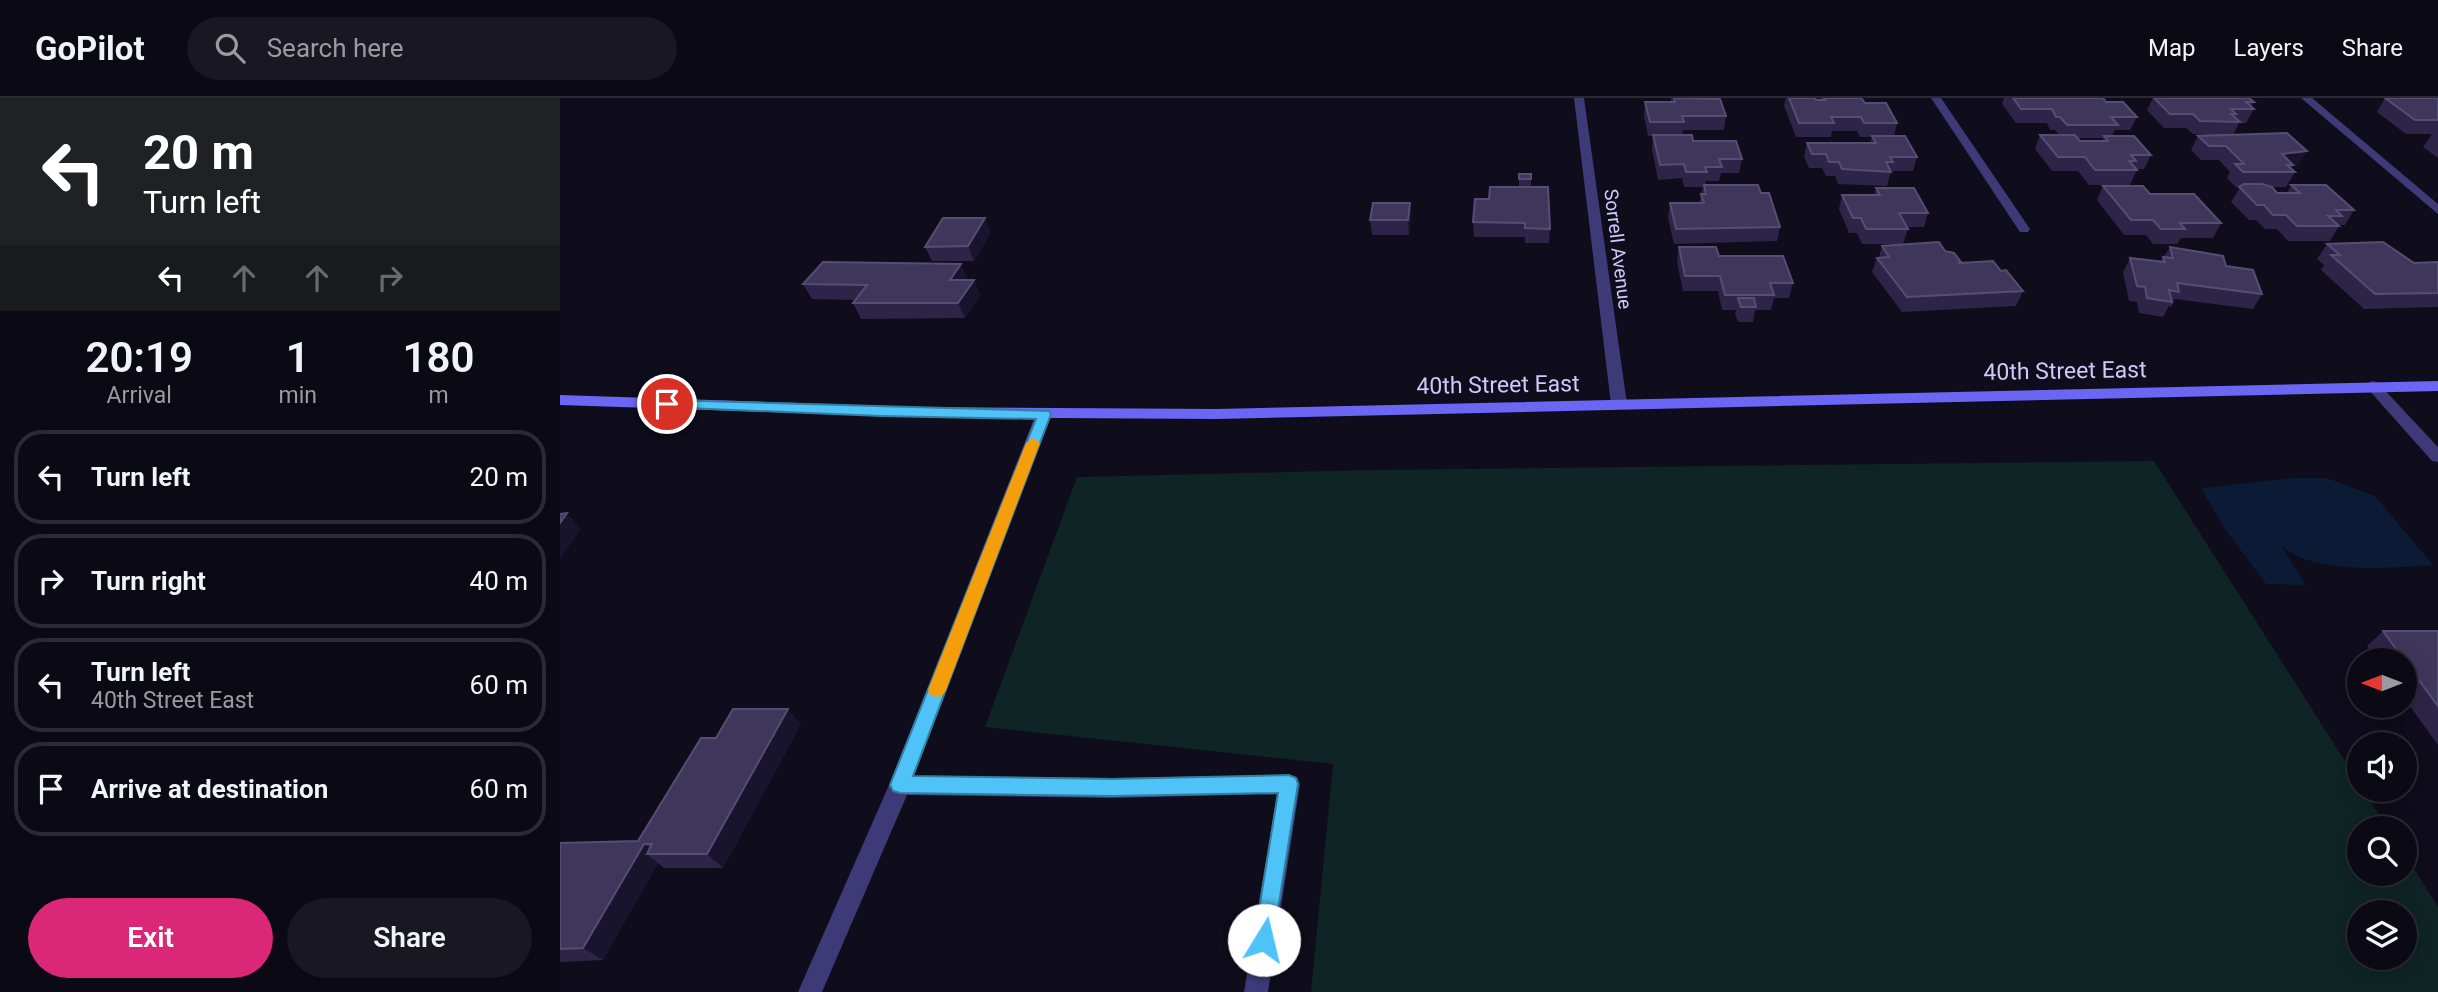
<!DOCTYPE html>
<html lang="en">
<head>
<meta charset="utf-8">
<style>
	body { margin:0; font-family:Roboto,sans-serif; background:#191722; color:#f1f3f6; height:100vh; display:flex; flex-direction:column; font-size:26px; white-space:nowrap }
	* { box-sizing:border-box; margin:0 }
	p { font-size:23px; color:#9a9aa0 }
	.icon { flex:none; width:38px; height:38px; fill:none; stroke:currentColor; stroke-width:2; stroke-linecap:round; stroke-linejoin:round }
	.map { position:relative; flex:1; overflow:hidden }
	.drawer { display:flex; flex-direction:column; background:#0b0914; width:560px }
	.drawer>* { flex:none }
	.banner { background:#202124; color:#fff; overflow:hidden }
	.needle { width:46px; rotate:270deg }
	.fabs { position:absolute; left:1787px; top:550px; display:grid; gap:14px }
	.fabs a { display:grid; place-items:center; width:70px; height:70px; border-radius:50%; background:#0b0914; box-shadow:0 4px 18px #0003,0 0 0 2px #2b2a34; font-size:35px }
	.pin { position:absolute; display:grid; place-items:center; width:60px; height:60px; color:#fff; margin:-30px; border:4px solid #fff; border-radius:50%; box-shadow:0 2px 7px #0007 }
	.me { position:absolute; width:77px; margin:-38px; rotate:9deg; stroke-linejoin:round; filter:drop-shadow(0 0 5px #0008) }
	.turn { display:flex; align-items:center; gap:24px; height:147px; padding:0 28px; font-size:32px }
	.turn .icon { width:91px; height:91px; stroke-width:2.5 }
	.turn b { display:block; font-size:49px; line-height:60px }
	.lanes { display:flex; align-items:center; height:66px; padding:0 28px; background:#0003; justify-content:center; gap:35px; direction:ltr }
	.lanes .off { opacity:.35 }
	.eta { display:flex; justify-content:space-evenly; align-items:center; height:119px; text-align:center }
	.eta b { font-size:42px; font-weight:600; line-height:49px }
	.cta { display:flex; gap:14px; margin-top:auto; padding:14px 28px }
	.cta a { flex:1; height:80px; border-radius:42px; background:#db2777; color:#fff; font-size:28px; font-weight:600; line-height:80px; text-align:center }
	.cta a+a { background:#191722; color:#f1f3f6 }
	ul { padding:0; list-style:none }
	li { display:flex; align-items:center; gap:21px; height:94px; margin:0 14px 10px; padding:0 14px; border:4px solid #2b2a34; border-radius:28px }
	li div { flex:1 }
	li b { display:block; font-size:26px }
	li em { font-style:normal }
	header { display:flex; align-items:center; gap:42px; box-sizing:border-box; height:98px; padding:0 35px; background:#0b0914; border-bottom:2px solid #2b2a34 }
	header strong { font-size:33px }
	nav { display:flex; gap:38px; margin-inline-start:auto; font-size:24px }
	.search { width:490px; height:63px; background:#191722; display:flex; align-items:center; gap:18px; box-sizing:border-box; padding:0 24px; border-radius:38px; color:#9a9aa0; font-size:26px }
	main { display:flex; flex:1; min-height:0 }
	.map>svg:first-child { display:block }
	.green { fill:#0f2424; fill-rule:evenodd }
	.water { fill:#0b1a35 }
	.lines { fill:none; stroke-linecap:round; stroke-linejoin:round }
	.service { fill:#3d3a77; fill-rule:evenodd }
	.minor { fill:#3d3a77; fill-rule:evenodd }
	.secondary { fill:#6c66f5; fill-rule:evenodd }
	.wall { fill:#2c2548; fill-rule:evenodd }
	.shaded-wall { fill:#19142e }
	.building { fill:#3e375b; stroke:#544e74; stroke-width:2 }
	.route { fill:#4fc3f7; stroke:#337fa1; stroke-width:2 }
	.slow { fill:#f59e0b }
	.labels { text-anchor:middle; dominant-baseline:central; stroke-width:7; stroke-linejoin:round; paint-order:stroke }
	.far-street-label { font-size:19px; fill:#cfc9fc; stroke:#0f0c1b }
	.street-label { font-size:23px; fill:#cfc9fc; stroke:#0f0c1b }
</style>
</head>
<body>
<header>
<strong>GoPilot</strong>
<div class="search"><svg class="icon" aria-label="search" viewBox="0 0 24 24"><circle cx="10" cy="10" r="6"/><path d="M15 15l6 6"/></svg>Search here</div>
<nav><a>Map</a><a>Layers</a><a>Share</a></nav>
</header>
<main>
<section class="drawer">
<div class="banner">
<div class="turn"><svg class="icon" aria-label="left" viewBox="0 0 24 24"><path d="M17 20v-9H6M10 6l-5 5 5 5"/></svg><div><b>20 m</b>Turn left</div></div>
<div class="lanes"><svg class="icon" aria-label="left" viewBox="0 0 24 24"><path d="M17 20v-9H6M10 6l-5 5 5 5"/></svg><svg class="icon off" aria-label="ahead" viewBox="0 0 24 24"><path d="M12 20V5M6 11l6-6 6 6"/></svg><svg class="icon off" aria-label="ahead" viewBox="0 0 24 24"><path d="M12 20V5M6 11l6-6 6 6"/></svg><svg class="icon off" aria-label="right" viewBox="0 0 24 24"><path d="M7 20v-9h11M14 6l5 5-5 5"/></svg></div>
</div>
<div class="eta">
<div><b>20:19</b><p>Arrival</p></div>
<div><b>1</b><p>min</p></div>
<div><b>180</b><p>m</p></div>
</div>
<ul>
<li><svg class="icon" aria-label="left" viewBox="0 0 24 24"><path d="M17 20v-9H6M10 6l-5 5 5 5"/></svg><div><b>Turn left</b></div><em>20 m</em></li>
<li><svg class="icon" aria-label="right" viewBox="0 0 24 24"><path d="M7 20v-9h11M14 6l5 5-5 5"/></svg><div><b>Turn right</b></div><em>40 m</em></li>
<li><svg class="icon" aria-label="left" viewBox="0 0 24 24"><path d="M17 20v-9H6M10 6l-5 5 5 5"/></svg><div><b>Turn left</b><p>40th Street East</p></div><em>60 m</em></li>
<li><svg class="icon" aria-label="arrive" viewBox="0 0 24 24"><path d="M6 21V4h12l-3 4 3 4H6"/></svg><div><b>Arrive at destination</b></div><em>60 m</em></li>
</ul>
<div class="cta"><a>Exit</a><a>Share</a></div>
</section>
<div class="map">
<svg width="1878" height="894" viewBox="0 0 1878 894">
	<rect width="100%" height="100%" fill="#0f0c1b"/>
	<path class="green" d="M 1594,363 L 1799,685 L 1799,691 L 1803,691 L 1827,730 L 1799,730 L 1799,775 L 1844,775 L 1845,756 L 1878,809 L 1878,894 L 751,894 L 773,666 L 425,629 L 517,379 L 816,372 ZM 1799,814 L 1844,814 L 1844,859 L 1799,859 Z"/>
	<path class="water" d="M 1732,380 L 1767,380 L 1815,398 L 1873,467 C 1839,470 1779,473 1747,462 C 1738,459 1730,453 1722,449 L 1746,487 L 1706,486 L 1664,430 L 1641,390 Z"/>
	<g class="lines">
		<path class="service" d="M 484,311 L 492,316 L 354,678 L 552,680 L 729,677 L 737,679 L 740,686 L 708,894 L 684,894 L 717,696 L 552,700 L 347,697 L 262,894 L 238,894 L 329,687 L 476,316 Z"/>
		<path class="minor" d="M 1014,0 L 1024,0 L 1067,306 L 1059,311 L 1051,306 Z
			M 1371,0 L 1381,0 L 1470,131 L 1468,134 L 1460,134 Z
			M 1741,0 L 1752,0 L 1878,106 L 1878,116 Z
			M 1813,283 L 1818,285 L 1878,349 L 1878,364 L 1872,363 L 1808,291 L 1806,288 L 1808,285 Z"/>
		<path class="secondary" d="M 1878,283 L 1878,293 L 656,321 L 361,319 L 0,307 L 0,297 L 361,309 L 656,311 Z"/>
	</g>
	<path class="wall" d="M 1111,0 L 1148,0 L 1166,18 L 1164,32 L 1123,32 L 1122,37 L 1133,43 L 1182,61 L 1179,75 L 1161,75 L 1159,83 L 1146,83 L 1145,87 L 1201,95 L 1220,129 L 1217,143 L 1114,146 L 1108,120 L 1110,105 L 1139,105 L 1143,89 L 1124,89 L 1122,80 L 1098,82 L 1092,51 L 1093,38 L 1088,38 L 1084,18 L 1085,4 L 1111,4 Z
		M 1226,0 L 1255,0 L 1256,2 L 1259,2 L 1260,0 L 1301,0 L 1305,5 L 1337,25 L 1334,38 L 1357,59 L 1353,73 L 1331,73 L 1327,88 L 1278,86 L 1275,78 L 1266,78 L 1262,70 L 1249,70 L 1244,59 L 1247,45 L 1310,45 L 1312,39 L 1300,39 L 1297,33 L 1272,33 L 1271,39 L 1236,39 L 1224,8 Z
		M 1444,0 L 1543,0 L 1546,4 L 1577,19 L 1570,32 L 1555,32 L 1552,38 L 1591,57 L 1584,71 L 1576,71 L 1577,72 L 1570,87 L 1529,87 L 1518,73 L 1492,73 L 1475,51 L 1480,37 L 1499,37 L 1495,32 L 1490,32 L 1487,25 L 1456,25 L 1442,6 ZM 1517,40 L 1543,40 L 1542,43 L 1520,43 Z
		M 1593,0 L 1689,0 L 1694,4 L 1691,9 L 1694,11 L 1686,25 L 1679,25 L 1673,37 L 1747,53 L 1738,67 L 1733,68 L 1731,71 L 1735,74 L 1726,89 L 1710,89 L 1717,95 L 1727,95 L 1731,87 L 1794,112 L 1785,127 L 1778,127 L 1779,128 L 1770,143 L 1728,143 L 1717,131 L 1705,131 L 1696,122 L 1689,122 L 1671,104 L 1680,89 L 1676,89 L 1667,80 L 1670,74 L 1659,62 L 1641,62 L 1631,52 L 1638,38 L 1647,37 L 1633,36 L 1626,30 L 1604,30 L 1587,12 Z
		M 1825,0 L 1878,0 L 1878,60 L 1863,49 L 1872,36 L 1846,36 L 1817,14 Z
		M 959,76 L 971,76 L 971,89 L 990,131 L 989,145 L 965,145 L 965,139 L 914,139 L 913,124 L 929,101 L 959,89 Z
		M 1543,88 L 1590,96 L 1661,125 L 1653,140 L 1621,140 L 1617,146 L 1593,146 L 1586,137 L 1564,137 L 1537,102 Z
		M 1316,90 L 1368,115 L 1364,129 L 1347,129 L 1348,131 L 1343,146 L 1302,146 L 1297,135 L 1289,135 L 1279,111 L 1282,97 L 1314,97 Z
		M 850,105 L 851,119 L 849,137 L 812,137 L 810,122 Z
		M 431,134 L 414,163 L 372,163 L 365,149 Z
		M 1767,146 L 1854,165 L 1878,164 L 1878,209 L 1804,211 L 1761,172 L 1764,167 L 1757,161 Z
		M 1322,148 L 1385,153 L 1401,164 L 1400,165 L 1441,173 L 1463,193 L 1456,208 L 1342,214 L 1312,174 L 1317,160 L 1319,159 Z
		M 1119,149 L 1159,158 L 1233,185 L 1229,200 L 1214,200 L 1211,212 L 1195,212 L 1193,224 L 1178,224 L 1175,215 L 1176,212 L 1162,212 L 1158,193 L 1123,193 L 1117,164 Z
		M 1610,149 L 1666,168 L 1702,196 L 1693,211 L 1615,201 L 1611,209 L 1609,208 L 1603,219 L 1579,215 L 1577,204 L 1569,203 L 1563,174 L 1570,160 L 1600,164 Z
		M 407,181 L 407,182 L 414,182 L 420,197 L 405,220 L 301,221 L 293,205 L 296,202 L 252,201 L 243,186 Z
		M 1823,533 L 1878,533 L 1878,647 L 1844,600 L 1844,562 L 1817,562 L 1807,548 Z
		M 241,626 L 163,770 L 104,770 L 98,765 L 43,862 L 0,864 L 0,745 L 78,743 L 156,640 Z"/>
	<path class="shaded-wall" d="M 1747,53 L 1738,67 L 1733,68 L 1727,67 L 1722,56 Z
		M 850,105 L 851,119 L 849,137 L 848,122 Z
		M 425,120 L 431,134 L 414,163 L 408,148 Z
		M 401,166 L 407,181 L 397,197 L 390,182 Z
		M 414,182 L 420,197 L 405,220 L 398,205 Z
		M 7,415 L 21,431 L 0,461 L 0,425 Z
		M 228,611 L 241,626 L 163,770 L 147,756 Z
		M 84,746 L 97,756 L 87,756 L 98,765 L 43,862 L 23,850 Z"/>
	<path class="building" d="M 1114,0 L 1160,1 L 1166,18 L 1122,18 L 1124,24 L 1090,24 L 1085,4 L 1115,4 Z
		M 1229,0 L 1255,0 L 1256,2 L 1265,2 L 1264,0 L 1301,0 L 1305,5 L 1326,5 L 1337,25 L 1304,25 L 1301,19 L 1271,19 L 1274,25 L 1239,25 Z
		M 1453,0 L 1543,0 L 1546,4 L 1563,4 L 1577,19 L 1551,19 L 1558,27 L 1507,27 L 1500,19 L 1496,19 L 1492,11 L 1461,11 Z
		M 1594,0 L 1689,0 L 1694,4 L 1686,4 L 1694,11 L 1671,11 L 1676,16 L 1671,16 L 1680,24 L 1640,23 L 1633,16 L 1610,16 Z
		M 1825,0 L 1878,0 L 1878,22 L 1855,22 Z
		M 1727,35 L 1747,53 L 1722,56 L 1733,67 L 1727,67 L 1735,74 L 1683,74 L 1675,66 L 1684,66 L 1666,48 L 1649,48 L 1638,38 Z
		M 1093,37 L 1132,37 L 1133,43 L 1176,43 L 1182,61 L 1159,61 L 1162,69 L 1145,69 L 1147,74 L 1126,74 L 1124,66 L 1100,67 Z
		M 1480,37 L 1515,37 L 1520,43 L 1548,43 L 1544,38 L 1574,38 L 1591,57 L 1571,57 L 1576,63 L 1569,63 L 1577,72 L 1535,72 L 1525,59 L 1498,59 Z
		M 1312,38 L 1345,38 L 1357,59 L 1330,59 L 1333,64 L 1326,64 L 1331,74 L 1282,71 L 1279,64 L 1269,64 L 1266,56 L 1252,56 L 1247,45 L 1316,45 Z
		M 959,76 L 971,76 L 971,81 L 959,81 Z
		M 1684,86 L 1702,86 L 1712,89 L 1717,95 L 1740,95 L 1731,87 L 1766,87 L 1794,112 L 1776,112 L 1782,118 L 1768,118 L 1779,128 L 1737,128 L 1726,117 L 1713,117 L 1704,107 L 1697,107 L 1679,89 Z
		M 1144,87 L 1198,87 L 1201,95 L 1209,95 L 1220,129 L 1116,131 L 1110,105 L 1144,105 L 1141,96 L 1146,96 Z
		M 1543,88 L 1583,88 L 1590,96 L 1634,96 L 1661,125 L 1620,125 L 1625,131 L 1601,131 L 1593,122 L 1571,122 Z
		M 930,89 L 988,89 L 990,131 L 965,130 L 965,125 L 913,124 L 915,101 L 929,101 Z
		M 1316,90 L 1354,90 L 1368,115 L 1339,115 L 1348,131 L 1306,131 L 1301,120 L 1293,120 L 1282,97 L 1320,97 Z
		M 813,105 L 850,105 L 848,122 L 810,122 Z
		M 383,120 L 425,120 L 408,148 L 365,149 Z
		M 1379,144 L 1385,153 L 1394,155 L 1401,164 L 1398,164 L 1400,165 L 1433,163 L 1441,173 L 1446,172 L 1463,193 L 1347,199 L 1317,160 L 1329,159 L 1322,148 Z
		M 1823,144 L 1854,165 L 1878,164 L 1878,195 L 1815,196 L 1771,157 L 1780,157 L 1767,146 Z
		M 1119,149 L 1156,149 L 1159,158 L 1223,158 L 1233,185 L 1210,185 L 1214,197 L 1165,197 L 1160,178 L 1125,178 Z
		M 1610,149 L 1663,158 L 1666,168 L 1693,172 L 1702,196 L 1617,185 L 1619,194 L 1609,192 L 1612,204 L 1587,200 L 1585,189 L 1577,188 L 1570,160 L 1605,164 L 1603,159 L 1613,160 Z
		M 263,164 L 401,166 L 390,182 L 414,182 L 398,205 L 293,205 L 307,187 L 243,186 Z
		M 1178,200 L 1194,200 L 1196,209 L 1181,209 Z
		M 7,415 L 0,425 L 0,416 Z
		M 1823,533 L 1878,533 L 1878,608 L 1844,562 Z
		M 173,611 L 228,611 L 147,756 L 87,756 L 92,746 L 84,746 L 23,850 L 0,851 L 0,745 L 78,743 L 141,640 L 156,640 Z"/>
	<path class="route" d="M 107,302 L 489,313 L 491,316 L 353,678 L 552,681 L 729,677 L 736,680 L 738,686 L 712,849 L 704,853 L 697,849 L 694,842 L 718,695 L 552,698 L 340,695 L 333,693 L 330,687 L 476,321 L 321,318 L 102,309 L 102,303 Z"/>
	<path class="slow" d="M 473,340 L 480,345 L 386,592 L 383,597 L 377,599 L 370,597 L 368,592 L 466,345 Z"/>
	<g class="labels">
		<g class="far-street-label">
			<text transform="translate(1058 151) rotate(83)">Sorrell Avenue</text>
		</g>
		<g class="street-label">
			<text transform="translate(1505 273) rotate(-1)">40th Street East</text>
			<text transform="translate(938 287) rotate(-1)">40th Street East</text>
		</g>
	</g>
</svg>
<div class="fabs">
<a><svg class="needle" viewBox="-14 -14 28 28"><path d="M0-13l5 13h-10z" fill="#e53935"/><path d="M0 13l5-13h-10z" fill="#9a9aa0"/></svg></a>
<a><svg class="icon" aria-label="sound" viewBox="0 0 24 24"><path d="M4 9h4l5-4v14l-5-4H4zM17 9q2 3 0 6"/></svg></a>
<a><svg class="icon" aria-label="search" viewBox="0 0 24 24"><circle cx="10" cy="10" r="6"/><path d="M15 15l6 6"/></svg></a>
<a><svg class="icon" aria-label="layers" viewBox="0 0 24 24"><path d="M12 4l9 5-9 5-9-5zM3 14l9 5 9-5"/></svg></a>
</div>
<div class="pin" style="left:107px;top:306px;background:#d93025"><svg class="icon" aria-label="arrive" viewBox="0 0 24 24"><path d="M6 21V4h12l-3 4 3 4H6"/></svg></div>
<svg class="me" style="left:704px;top:842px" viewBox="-20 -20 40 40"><circle r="19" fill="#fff"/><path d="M0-13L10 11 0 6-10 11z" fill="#4fc3f7"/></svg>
</div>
</main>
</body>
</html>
